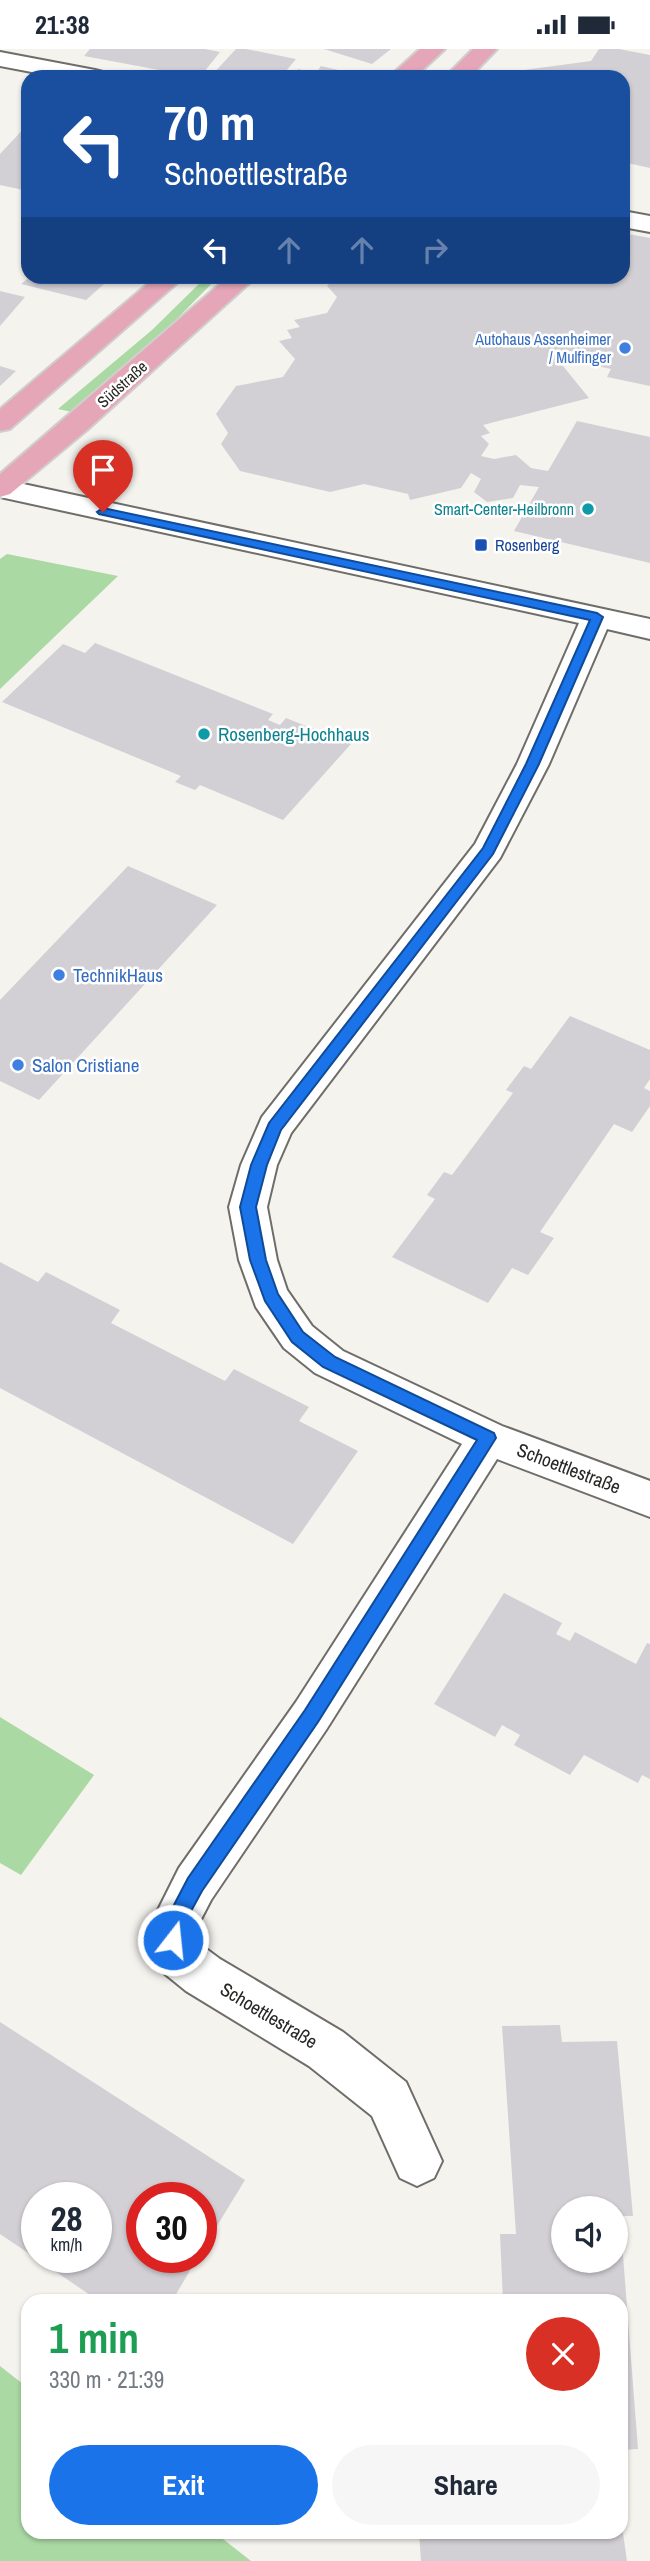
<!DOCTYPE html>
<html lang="en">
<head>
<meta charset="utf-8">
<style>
	body { margin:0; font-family:"Archivo Narrow",sans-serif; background:#f6f6f7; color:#1f2937; height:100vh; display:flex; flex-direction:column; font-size:26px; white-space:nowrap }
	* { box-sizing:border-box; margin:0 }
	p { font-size:23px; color:#747a83 }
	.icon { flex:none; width:38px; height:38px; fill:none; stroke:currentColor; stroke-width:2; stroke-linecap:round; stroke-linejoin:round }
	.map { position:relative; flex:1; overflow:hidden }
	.drawer { position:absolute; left:21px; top:2245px; width:607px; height:245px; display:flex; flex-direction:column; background:#fff; border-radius:21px; box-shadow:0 2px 5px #0004 }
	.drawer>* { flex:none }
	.top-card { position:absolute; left:21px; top:21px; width:609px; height:214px; border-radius:21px; box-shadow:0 2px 5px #0004; background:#1a4fa0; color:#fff; overflow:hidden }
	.buttons { position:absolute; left:551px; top:2147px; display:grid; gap:14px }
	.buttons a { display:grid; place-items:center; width:77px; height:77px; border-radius:50%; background:#fff; box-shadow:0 2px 5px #0004; font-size:35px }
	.speed { position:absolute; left:21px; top:2133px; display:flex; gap:14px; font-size:35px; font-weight:700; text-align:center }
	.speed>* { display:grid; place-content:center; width:91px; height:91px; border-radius:50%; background:#fff; box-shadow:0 2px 5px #0004; line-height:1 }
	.speed small { font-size:18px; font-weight:400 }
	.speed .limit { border:10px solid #d22; background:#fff; color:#111 }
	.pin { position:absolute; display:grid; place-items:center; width:60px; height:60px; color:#fff; margin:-72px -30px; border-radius:50% 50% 50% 0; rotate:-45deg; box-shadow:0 0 7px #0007 }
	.pin .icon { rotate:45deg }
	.me { position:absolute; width:77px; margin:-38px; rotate:16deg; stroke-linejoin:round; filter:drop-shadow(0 0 5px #0008) }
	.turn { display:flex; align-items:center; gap:24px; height:147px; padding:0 28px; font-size:32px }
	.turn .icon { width:91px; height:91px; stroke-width:2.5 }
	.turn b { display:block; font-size:49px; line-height:60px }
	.lanes { display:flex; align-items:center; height:66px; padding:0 28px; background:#0003; justify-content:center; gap:35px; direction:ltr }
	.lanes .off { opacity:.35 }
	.round { display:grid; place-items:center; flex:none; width:74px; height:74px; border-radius:37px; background:#f6f6f7 }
	.summary { display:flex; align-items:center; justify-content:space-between; height:119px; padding:0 28px }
	h1 { font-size:42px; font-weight:800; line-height:52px; color:#1e9e55 }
	.cta { display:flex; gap:14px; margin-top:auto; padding:14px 28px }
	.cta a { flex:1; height:80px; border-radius:42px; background:#1a73e8; color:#fff; font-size:28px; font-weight:800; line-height:80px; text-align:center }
	.cta a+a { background:#f6f6f7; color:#1f2937 }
	.status { display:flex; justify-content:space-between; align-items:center; height:49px; padding:0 35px; background:#fff; direction:ltr }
	.status svg { height:19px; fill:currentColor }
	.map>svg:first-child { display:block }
	.green { fill:#abd9a4 }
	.building { fill:#d3d0d5; fill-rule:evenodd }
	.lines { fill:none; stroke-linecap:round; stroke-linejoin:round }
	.minor-casing { stroke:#6f6d69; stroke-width:4 }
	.major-casing { stroke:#d0cfcf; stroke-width:4 }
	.minor { fill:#fff; fill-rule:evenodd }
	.major { fill:#e5a6b8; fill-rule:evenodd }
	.route { fill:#1a73e8; stroke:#114b97; stroke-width:2 }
	.shop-dot { fill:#3f7fe0; stroke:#fff; stroke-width:2.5 }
	.culture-dot { fill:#0f9aa8; stroke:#fff; stroke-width:2.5 }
	.transit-dot { fill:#1a4fb4; stroke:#fff; stroke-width:2.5 }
	.labels { text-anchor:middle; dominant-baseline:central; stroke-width:5; stroke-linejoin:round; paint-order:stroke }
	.far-shop-label { font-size:16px; fill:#366cbe; stroke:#fff; text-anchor:end }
	.far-street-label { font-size:16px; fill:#282725; stroke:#fff }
	.far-culture-label { font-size:16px; fill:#0d838f; stroke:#fff; text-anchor:end }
	.far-transit-label { font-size:16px; fill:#164399; stroke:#fff; text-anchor:start }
	.culture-label { font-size:19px; fill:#0d838f; stroke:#fff; text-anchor:start }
	.shop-label { font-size:19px; fill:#366cbe; stroke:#fff; text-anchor:start }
	.street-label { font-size:19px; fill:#282725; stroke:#fff }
</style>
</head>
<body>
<div class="status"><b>21:38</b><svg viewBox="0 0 49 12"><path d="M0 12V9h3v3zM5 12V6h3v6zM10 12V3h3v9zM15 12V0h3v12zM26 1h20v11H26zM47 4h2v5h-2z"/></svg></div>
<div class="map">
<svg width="650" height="2512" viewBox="0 0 650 2512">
	<rect width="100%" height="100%" fill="#f5f3ee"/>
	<path class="green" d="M 206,228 L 218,228 L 172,275 L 72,363 L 58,360 L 152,281 Z
		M 7,505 L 118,527 L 0,640 L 0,510 Z
		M 0,1668 L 94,1726 L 21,1826 L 0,1814 Z
		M 0,2317 L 28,2339 L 28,2483 L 214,2483 L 251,2512 L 0,2512 Z"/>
	<path class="building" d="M 90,0 L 205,0 L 220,3 L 200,28 L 197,28 L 84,7 Z
		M 236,0 L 246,0 L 296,10 L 281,28 L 210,28 Z
		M 324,0 L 391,0 L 372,15 Z
		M 599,0 L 619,0 L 650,6 L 650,119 L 623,113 L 623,28 L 505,28 L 509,23 L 591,12 Z
		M 321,17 L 364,27 L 363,28 L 292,28 L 298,20 L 316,24 Z
		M 28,75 L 28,142 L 0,136 L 0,105 Z
		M 623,184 L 650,189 L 650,337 L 607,328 L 611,320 L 593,316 L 587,305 L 565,301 L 559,312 L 589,349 L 483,376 L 490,384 L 481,387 L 489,395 L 481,407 L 494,410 L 516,406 L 531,419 L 548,422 L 577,372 L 650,388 L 650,514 L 514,482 L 539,438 L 520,436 L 513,449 L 487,453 L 474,443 L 481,430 L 471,424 L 461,439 L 410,451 L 408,445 L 364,435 L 330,443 L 240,422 L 221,395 L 228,384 L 216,365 L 236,337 L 283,328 L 295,310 L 279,292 L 292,289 L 287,281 L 300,278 L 294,271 L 327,264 L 337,248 L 327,237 L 334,228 L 623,228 Z
		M 30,228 L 112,228 L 86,251 L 21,235 Z
		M 0,242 L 25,248 L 0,277 Z
		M 0,317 L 16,322 L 0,337 Z
		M 95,594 L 273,665 L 268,671 L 280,676 L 286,669 L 351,695 L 283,771 L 200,736 L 195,741 L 175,733 L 181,727 L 2,653 L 63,595 L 85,604 Z
		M 128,817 L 217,856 L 39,1051 L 0,1032 L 0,951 Z
		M 570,967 L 650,1001 L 650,1030 L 644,1039 L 650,1042 L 650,1057 L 632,1083 L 614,1075 L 540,1183 L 554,1189 L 528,1226 L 512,1219 L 488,1254 L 392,1208 L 435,1150 L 427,1146 L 444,1123 L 452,1126 L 513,1044 L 506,1041 L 524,1017 L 531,1020 Z
		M 0,1213 L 38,1233 L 46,1223 L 120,1261 L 111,1274 L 225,1332 L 234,1320 L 309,1358 L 299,1372 L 358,1402 L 293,1495 L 0,1339 Z
		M 504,1544 L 562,1574 L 556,1585 L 570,1592 L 575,1583 L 636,1615 L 647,1594 L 650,1595 L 650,1730 L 642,1726 L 638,1734 L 584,1706 L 570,1726 L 514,1696 L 520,1686 L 502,1676 L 495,1688 L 434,1655 Z
		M 0,1973 L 245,2131 L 201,2203 L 201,2149 L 142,2149 L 142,2208 L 198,2208 L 172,2252 L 99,2252 L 0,2185 ZM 37,2149 L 96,2149 L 96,2208 L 37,2208 Z
		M 560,1976 L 562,1993 L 617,1992 L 633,2167 L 620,2167 L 638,2400 L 621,2401 L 621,2252 L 503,2252 L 500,2185 L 516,2185 L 502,1977 ZM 564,2160 L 616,2160 L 616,2212 L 564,2212 Z
		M 621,2470 L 627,2512 L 421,2512 L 419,2483 L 621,2483 Z"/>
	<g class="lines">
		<defs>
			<path id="minor" d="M 0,3 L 95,21 L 103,23 L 107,28 L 58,28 L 0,17 Z
				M 623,162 L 650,167 L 650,183 L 623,178 Z
				M 0,430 L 650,570 L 650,590 L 607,580 L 549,715 L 500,809 L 291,1084 L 277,1116 L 267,1158 L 277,1211 L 287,1241 L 312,1277 L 343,1302 L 502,1377 L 650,1432 L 650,1468 L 497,1410 L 326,1681 L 211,1851 L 198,1876 L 197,1893 L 220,1910 L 343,1983 L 406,2033 L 442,2112 L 434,2129 L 417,2137 L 400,2129 L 372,2067 L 309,2017 L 186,1942 L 165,1925 L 150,1891 L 152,1873 L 179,1819 L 296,1653 L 462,1395 L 315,1324 L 284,1299 L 256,1258 L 239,1211 L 229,1158 L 241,1116 L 262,1068 L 475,795 L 517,715 L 579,574 L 0,448 Z"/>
			<path id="major" d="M 420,0 L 445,0 L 415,28 L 389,28 Z
				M 473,0 L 497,0 L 470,28 L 445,28 Z
				M 156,228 L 184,228 L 10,380 L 0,382 L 0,360 Z
				M 228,228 L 256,228 L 87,381 L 10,445 L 0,448 L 0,425 Z"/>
		</defs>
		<use href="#minor" class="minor-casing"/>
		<use href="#major" class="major-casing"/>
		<use href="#minor" class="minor"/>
		<use href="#major" class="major"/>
	</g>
	<path class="route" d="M 103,459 L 597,564 L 603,568 L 539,715 L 493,805 L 281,1081 L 267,1116 L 256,1158 L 266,1211 L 278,1245 L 303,1283 L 335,1308 L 494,1384 L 496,1389 L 318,1673 L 202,1842 L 184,1875 L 180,1898 L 173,1901 L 167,1898 L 164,1891 L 165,1873 L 188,1829 L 305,1661 L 477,1391 L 323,1318 L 292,1293 L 265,1252 L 250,1211 L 240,1158 L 251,1116 L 269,1074 L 483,799 L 526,715 L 590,571 L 99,465 L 97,463 Z"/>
	<g class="shop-dot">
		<circle cx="625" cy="299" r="7"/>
		<circle cx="59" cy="926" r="7"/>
		<circle cx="18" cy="1016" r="7"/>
	</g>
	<g class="culture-dot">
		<circle cx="588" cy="460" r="7"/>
		<circle cx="204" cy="685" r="7"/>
	</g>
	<rect class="transit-dot" x="474" y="489" width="14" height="14" rx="3.5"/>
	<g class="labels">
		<g class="far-shop-label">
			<text x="611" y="290">Autohaus Assenheimer<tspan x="611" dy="18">/ Mulfinger</tspan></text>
		</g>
		<g class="far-street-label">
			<text transform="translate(122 335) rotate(-42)">Südstraße</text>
		</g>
		<g class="far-culture-label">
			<text x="574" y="460">Smart-Center-Heilbronn</text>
		</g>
		<g class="far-transit-label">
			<text x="495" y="496">Rosenberg</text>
		</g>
		<g class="culture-label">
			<text x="218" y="685">Rosenberg-Hochhaus</text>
		</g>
		<g class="shop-label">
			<text x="73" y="926">TechnikHaus</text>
			<text x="32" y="1016">Salon Cristiane</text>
		</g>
		<g class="street-label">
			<text transform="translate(569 1419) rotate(21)">Schoettlestraße</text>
			<text transform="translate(269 1966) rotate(31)">Schoettlestraße</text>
		</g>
	</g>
</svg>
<div class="buttons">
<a><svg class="icon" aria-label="sound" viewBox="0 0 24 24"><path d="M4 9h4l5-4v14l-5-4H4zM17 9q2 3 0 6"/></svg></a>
</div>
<div class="speed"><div>28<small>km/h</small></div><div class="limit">30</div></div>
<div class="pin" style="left:103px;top:463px;background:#d93025"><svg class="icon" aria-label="arrive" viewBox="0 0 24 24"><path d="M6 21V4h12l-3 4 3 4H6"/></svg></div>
<svg class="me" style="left:173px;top:1891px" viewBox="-20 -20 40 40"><circle r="17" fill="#1a73e8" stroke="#fff" stroke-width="3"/><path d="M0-11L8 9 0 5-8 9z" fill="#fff"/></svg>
<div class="top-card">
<div class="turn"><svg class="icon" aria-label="left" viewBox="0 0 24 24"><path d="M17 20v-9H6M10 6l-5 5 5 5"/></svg><div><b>70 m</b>Schoettlestraße</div></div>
<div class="lanes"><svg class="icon" aria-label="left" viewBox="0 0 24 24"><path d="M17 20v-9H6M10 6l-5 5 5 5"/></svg><svg class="icon off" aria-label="ahead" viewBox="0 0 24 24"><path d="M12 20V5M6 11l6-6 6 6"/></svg><svg class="icon off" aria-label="ahead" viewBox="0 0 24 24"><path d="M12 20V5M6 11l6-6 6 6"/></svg><svg class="icon off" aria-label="right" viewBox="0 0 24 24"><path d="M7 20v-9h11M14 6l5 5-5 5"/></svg></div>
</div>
<section class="drawer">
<div class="summary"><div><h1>1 min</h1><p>330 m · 21:39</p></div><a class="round" style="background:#d93025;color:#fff"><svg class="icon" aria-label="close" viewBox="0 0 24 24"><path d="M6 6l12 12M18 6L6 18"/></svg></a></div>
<div class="cta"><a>Exit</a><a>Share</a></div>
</section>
</div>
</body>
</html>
